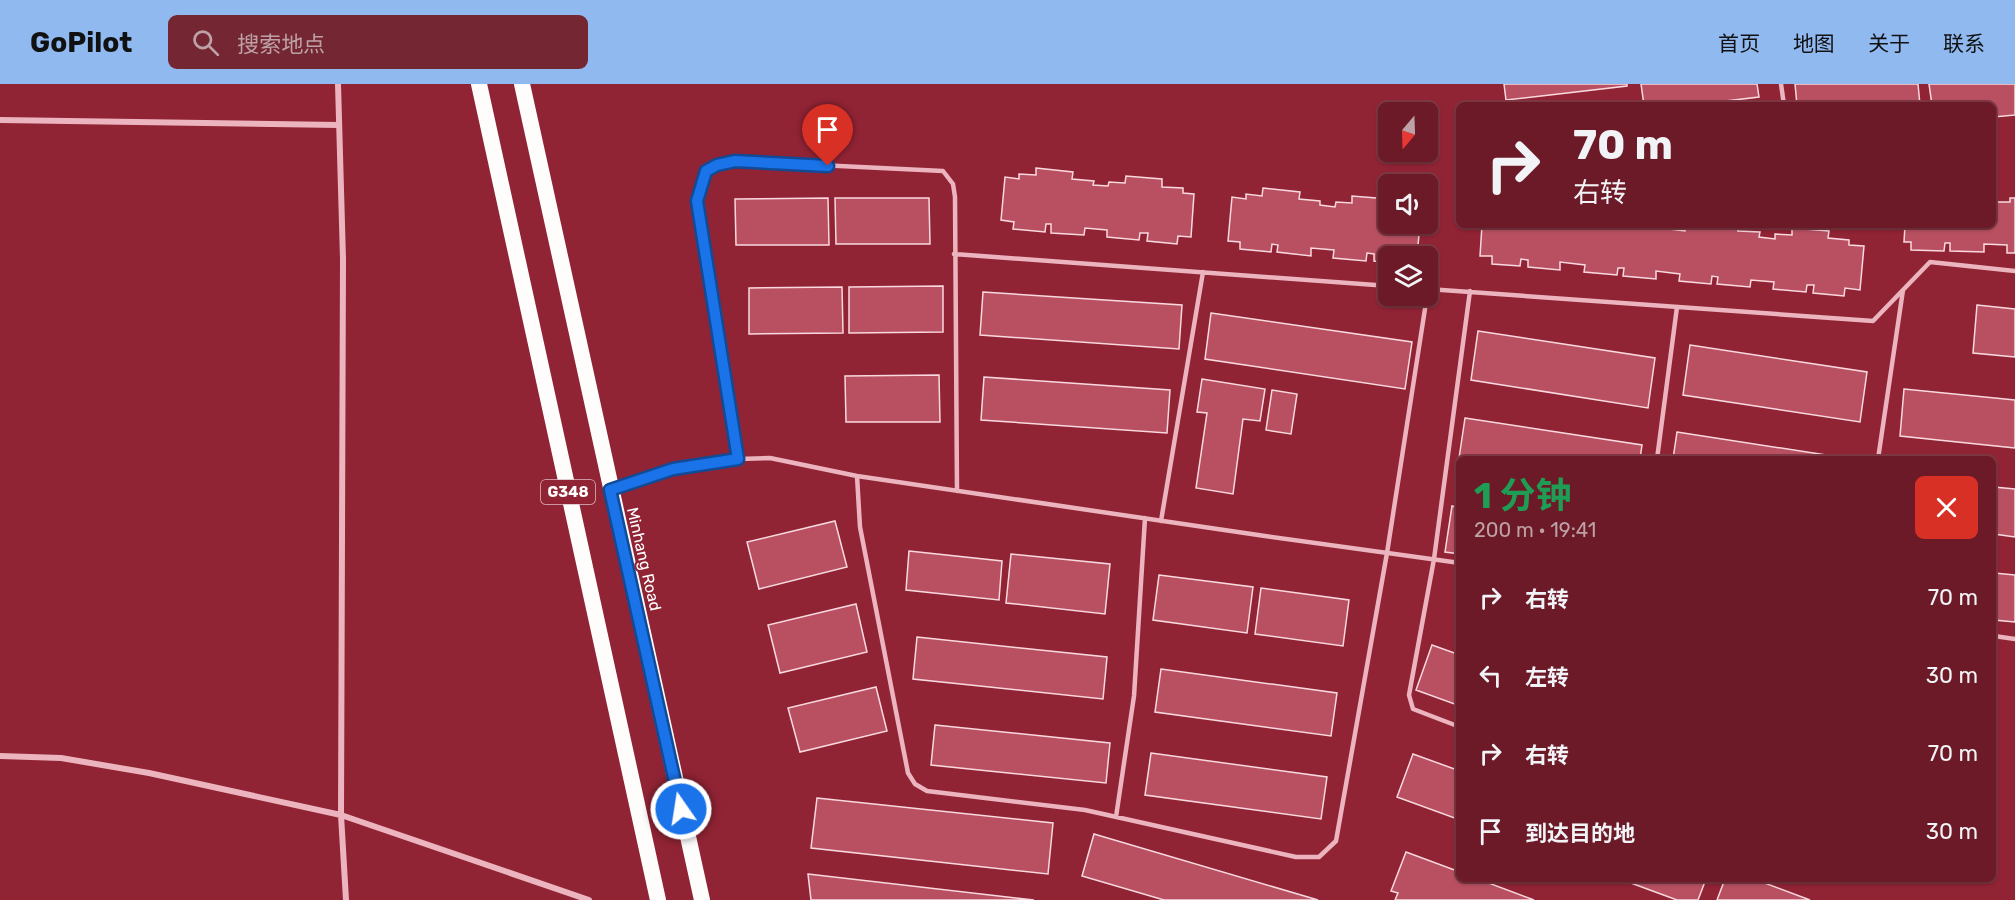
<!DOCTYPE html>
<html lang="zh">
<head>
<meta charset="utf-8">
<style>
	body { margin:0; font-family:Rubik,"Noto Sans SC",sans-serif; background:#742733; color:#f1f3f6; height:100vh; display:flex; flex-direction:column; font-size:22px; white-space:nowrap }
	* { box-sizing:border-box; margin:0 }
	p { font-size:20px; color:#bea1a7 }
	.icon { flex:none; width:33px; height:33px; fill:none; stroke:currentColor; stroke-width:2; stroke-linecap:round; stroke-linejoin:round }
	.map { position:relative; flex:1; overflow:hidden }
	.drawer { position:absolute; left:1456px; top:372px; width:540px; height:426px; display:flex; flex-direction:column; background:#6c1a27; border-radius:9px; box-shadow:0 2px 4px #0004,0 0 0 2px #7f3844 }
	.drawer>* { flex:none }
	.guide { position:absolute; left:1456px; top:18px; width:540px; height:126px; border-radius:9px; box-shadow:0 2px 4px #0004,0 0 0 2px #7f3844; background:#6c1a27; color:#f1f3f6; overflow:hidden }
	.needle { width:39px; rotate:199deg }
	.buttons { position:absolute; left:1378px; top:18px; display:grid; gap:12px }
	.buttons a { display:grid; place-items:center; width:60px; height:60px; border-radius:9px; background:#6c1a27; box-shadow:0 2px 4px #0004,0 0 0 2px #7f3844; font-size:30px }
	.pin { position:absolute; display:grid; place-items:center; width:51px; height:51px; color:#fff; margin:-62px -26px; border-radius:50% 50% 50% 0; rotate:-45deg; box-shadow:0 0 6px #0007 }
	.pin .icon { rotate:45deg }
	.me { position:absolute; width:66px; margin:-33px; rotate:347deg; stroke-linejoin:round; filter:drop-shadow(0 0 4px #0008) }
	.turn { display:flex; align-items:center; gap:21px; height:126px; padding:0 18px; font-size:27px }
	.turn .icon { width:78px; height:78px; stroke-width:2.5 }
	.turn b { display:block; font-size:42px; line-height:51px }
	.round { display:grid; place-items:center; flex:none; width:63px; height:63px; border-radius:9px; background:#742733 }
	.overview { display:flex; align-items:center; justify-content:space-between; height:102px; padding:0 18px }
	h1 { font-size:36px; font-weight:700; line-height:45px; color:#1e9e55 }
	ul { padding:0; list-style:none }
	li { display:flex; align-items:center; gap:18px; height:78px; padding:0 18px }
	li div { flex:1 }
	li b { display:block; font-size:22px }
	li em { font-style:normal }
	header { display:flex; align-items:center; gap:36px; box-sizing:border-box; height:84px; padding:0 30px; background:#90b9f0; color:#111 }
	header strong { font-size:28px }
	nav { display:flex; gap:33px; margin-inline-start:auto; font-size:21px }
	.search { width:420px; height:54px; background:#742733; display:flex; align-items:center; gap:15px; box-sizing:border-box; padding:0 21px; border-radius:9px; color:#bea1a7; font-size:22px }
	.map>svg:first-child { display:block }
	.building { fill:#b85061; stroke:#f9d9df; stroke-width:1.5 }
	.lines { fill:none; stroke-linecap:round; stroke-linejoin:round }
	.service { stroke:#ecb4be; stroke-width:4.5 }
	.minor { stroke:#ecb4be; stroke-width:6 }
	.trunk { stroke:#fffcfc; stroke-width:16 }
	.route-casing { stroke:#114b97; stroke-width:15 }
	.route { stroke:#1a73e8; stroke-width:10 }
	.labels { text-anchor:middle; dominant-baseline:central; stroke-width:4.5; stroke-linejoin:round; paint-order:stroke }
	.shield { fill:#902334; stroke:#debdc2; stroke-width:1.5 }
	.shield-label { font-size:15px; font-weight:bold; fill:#fff }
	.street-label { font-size:16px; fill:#fff; stroke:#902334 }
</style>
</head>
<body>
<header>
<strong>GoPilot</strong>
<div class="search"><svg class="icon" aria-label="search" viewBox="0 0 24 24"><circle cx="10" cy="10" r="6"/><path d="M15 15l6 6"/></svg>搜索地点</div>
<nav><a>首页</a><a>地图</a><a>关于</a><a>联系</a></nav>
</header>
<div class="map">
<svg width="2015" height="816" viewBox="0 0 2015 816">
	<rect width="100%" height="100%" fill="#902334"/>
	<path class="building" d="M 1504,0 L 1627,0 L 1627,2 L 1506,16 Z
		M 1641,0 L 1757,0 L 1759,13 L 1692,21 L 1644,21 Z
		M 1795,0 L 1918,0 L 1920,21 L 1797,21 Z
		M 1929,0 L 2015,0 L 2015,31 L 1994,33 L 1994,21 L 1932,21 Z
		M 1036,84 L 1073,88 L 1072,95 L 1094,97 L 1093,101 L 1108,102 L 1109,98 L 1125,99 L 1126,92 L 1162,95 L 1162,103 L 1183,104 L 1183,109 L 1194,110 L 1191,153 L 1178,152 L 1177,160 L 1147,157 L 1148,149 L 1140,149 L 1139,156 L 1107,153 L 1107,146 L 1085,144 L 1084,151 L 1051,149 L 1051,140 L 1046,140 L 1045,148 L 1013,145 L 1014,138 L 1001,136 L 1005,93 L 1019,95 L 1019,90 L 1036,91 Z
		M 1263,104 L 1300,108 L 1299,115 L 1320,117 L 1320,121 L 1335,123 L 1336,118 L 1352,119 L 1352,112 L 1389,115 L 1389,140 L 1420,140 L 1417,172 L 1389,172 L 1389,179 L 1374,177 L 1374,170 L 1367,169 L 1366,177 L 1333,174 L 1334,166 L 1311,164 L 1311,172 L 1277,168 L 1278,161 L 1272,160 L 1271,168 L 1240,165 L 1240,158 L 1228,157 L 1232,113 L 1246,115 L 1246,110 L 1262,112 Z
		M 1994,113 L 1995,118 L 2010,118 L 2010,114 L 2015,114 L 2015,169 L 2007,169 L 2007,161 L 1984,160 L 1984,168 L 1950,167 L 1950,159 L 1945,159 L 1944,167 L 1911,166 L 1911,158 L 1904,158 L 1905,141 L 1994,141 Z
		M 828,114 L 829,161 L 736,161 L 735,115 Z
		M 835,114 L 929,114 L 930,160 L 836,160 Z
		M 1482,141 L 1671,141 L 1670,145 L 1685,147 L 1686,142 L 1702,144 L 1702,141 L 1739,141 L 1738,147 L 1760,148 L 1759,153 L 1775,155 L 1775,150 L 1792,151 L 1792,144 L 1829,147 L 1828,154 L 1849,156 L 1849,161 L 1864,162 L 1860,206 L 1845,204 L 1844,212 L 1813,209 L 1814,201 L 1807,201 L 1806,208 L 1773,205 L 1774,198 L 1751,196 L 1750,203 L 1717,200 L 1718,193 L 1712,192 L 1711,200 L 1679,197 L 1680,190 L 1656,187 L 1656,195 L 1623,192 L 1624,184 L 1618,184 L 1617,191 L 1584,188 L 1585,181 L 1560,178 L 1560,186 L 1528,183 L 1528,176 L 1521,175 L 1520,182 L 1492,180 L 1492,172 L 1480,172 Z
		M 943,202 L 943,248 L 849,249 L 849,203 Z
		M 842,203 L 843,249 L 749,250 L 749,204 Z
		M 983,208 L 1182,221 L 1179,265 L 980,251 Z
		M 1977,221 L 2015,225 L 2015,273 L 1973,269 Z
		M 1211,229 L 1412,258 L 1405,305 L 1205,275 Z
		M 1478,247 L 1655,274 L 1648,324 L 1471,296 Z
		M 1690,261 L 1867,288 L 1860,338 L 1683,311 Z
		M 939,291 L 940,338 L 846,338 L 845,292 Z
		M 984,293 L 1170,306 L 1167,349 L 981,336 Z
		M 1202,295 L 1265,305 L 1260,337 L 1243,335 L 1233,410 L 1196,404 L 1207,329 L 1197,328 Z
		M 1904,305 L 2015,316 L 2015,364 L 1900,352 Z
		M 1272,306 L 1297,310 L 1291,350 L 1266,346 Z
		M 1465,334 L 1642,361 L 1640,375 L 1460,375 L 1458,381 Z
		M 1677,348 L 1852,375 L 1673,375 Z
		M 1994,403 L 2015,405 L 2015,453 L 1994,450 Z
		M 1452,422 L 1460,424 L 1460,470 L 1445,468 Z
		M 835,437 L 847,483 L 759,505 L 747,458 Z
		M 909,467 L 1002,477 L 999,516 L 906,506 Z
		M 1011,470 L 1110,480 L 1105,530 L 1006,519 Z
		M 1994,489 L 2015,491 L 2015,538 L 1994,536 Z
		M 1159,491 L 1253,503 L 1247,549 L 1153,536 Z
		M 1261,504 L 1349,516 L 1343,562 L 1255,550 Z
		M 856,520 L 867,568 L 780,589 L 768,541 Z
		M 917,553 L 1107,573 L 1103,615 L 913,595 Z
		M 1432,561 L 1460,571 L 1460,622 L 1416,606 Z
		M 1161,585 L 1337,609 L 1331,652 L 1155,628 Z
		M 876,603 L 887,647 L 800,668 L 788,624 Z
		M 935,641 L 1110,659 L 1106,699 L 931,681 Z
		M 1151,669 L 1327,693 L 1321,735 L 1145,711 Z
		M 1413,670 L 1460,687 L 1460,736 L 1397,713 Z
		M 817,714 L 1053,739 L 1048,790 L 811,764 Z
		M 1094,750 L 1318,816 L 1164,816 L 1082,792 Z
		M 1406,768 L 1460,788 L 1460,795 L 1478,795 L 1534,816 L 1395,816 L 1398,809 L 1391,807 Z
		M 808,790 L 1034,816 L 811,816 Z
		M 1620,795 L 1706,795 L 1698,816 L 1677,816 Z
		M 1725,795 L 1754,795 L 1810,816 L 1717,816 Z"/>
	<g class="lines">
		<path class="service" d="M 1781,0 L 1784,21
			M 954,170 L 1389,202
			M 1428,205 L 1873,237 L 1930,178 L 2015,187
			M 738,375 L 697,117 L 706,87 L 717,80 L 735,77 L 943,87 L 953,100 L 955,113 L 957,407
			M 1657,375 L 1677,223
			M 1878,375 L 1903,206
			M 857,392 L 860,443 L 908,689 L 915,700 L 927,707 L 1085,726 L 1296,773 L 1319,773 L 1336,757 L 1387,469 L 1427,212
			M 613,405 L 673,385 L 706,379 L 738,375 L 770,374 L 857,392 L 1265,452 L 1460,479
			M 1161,437 L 1203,188
			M 1994,552 L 2015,555
			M 1460,643 L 1413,625 L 1409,611 L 1434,475 L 1470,207
			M 1116,733 L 1134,612 L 1145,434"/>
		<path class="minor" d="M 338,0 L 343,175 L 341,731 L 346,816
			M 0,36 L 339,41
			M 0,672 L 61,674 L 149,689 L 341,731 L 589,816"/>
		<path class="trunk" d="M 479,0 L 658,816
			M 522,0 L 702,816"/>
	</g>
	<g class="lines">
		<defs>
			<path id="route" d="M 681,725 L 610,406 L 673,385 L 738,375 L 697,117 L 706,87 L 717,81 L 735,77 L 828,82"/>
		</defs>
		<use href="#route" class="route-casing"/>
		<use href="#route" class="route"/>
	</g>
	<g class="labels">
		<rect class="shield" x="541" y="396" width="54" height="24" rx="4.5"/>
		<g class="shield-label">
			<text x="568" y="408">G348</text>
		</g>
		<g class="street-label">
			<text transform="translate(644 475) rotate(77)">Minhang Road</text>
		</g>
	</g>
</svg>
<div class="buttons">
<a><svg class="needle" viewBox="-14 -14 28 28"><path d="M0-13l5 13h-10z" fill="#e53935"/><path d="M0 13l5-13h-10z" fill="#bea1a7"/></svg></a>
<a><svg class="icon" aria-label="sound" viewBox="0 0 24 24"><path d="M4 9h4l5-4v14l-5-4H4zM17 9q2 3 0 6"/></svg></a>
<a><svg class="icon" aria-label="layers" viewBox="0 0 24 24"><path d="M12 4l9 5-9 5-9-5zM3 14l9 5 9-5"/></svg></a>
</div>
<div class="pin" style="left:828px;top:82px;background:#d93025"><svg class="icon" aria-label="arrive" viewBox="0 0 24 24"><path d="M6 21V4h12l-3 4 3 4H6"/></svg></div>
<svg class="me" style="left:681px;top:725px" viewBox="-20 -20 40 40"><circle r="17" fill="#1a73e8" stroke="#fff" stroke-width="3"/><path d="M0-11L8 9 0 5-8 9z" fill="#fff"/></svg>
<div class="guide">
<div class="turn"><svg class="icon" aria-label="right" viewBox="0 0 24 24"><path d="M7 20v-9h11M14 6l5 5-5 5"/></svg><div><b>70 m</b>右转</div></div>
</div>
<section class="drawer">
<div class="overview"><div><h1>1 分钟</h1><p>200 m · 19:41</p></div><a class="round" style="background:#d93025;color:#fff"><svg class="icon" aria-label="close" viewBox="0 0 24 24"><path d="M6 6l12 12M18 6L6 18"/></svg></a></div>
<ul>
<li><svg class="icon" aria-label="right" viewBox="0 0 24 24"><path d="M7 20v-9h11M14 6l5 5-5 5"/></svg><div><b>右转</b></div><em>70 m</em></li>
<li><svg class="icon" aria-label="left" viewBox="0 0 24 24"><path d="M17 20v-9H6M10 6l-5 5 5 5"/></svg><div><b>左转</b></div><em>30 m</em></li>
<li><svg class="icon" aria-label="right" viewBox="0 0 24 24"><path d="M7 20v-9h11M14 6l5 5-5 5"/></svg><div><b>右转</b></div><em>70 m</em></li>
<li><svg class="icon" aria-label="arrive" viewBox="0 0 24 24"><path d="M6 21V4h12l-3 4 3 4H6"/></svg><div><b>到达目的地</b></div><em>30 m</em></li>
</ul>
</section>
</div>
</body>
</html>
